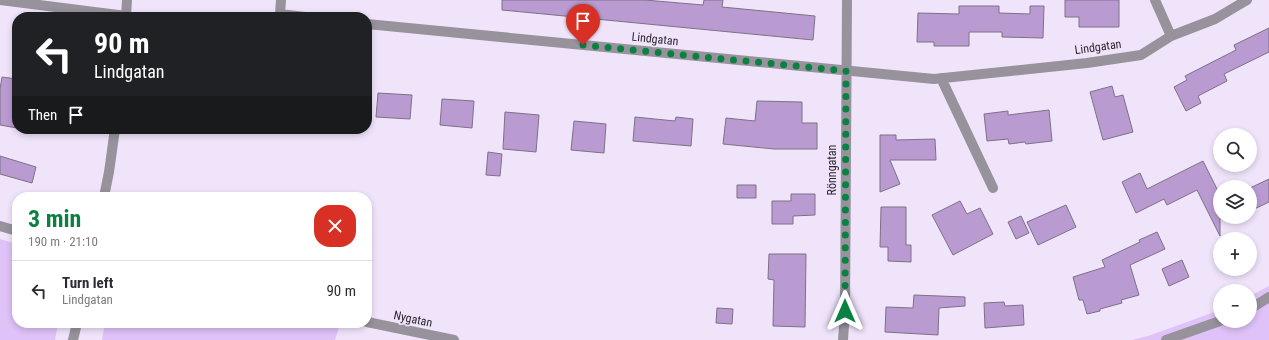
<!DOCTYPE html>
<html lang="en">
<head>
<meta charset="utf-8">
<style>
	body { margin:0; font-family:"Roboto Condensed",sans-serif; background:#f2f2f3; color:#2b2b33; height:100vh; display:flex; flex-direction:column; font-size:15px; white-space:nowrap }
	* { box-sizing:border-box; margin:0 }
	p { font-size:13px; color:#7c7c81 }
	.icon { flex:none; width:22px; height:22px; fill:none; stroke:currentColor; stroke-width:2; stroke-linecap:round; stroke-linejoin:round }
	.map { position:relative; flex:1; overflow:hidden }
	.panel { position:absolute; left:12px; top:192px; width:360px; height:136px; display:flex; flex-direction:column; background:#fff; border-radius:16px; box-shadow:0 2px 6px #0003 }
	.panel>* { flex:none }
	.hud { position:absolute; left:12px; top:12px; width:360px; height:122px; border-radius:16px; box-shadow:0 2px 6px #0003; background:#202124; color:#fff; overflow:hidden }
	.buttons { position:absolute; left:1213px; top:128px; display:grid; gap:8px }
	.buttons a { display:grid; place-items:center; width:44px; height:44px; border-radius:50%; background:#fff; box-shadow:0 2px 6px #0003; font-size:20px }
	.pin { position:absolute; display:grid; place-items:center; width:34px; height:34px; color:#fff; margin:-41px -17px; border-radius:50% 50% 50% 0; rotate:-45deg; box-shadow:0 0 4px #0007 }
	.pin .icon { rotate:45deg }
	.me { position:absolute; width:44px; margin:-22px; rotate:0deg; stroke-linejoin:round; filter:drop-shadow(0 0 3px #0008) }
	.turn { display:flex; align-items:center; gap:14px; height:84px; padding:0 16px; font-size:18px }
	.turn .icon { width:52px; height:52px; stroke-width:2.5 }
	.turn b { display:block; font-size:28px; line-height:34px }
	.then { display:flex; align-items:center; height:38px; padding:0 16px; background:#0003; gap:8px; font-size:15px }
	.round { display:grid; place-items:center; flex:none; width:42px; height:42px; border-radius:16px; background:#f2f2f3 }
	.headline { display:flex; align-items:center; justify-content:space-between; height:68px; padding:0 16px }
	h1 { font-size:24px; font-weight:700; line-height:30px; color:#0b8043 }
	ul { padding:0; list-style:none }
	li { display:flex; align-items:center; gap:12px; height:60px; padding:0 16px; border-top:1px solid #e1e1e2 }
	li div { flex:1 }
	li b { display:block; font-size:15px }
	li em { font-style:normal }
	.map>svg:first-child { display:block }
	.green { fill:#dfc2f8 }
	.building { fill:#b99bd2; stroke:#7c7186 }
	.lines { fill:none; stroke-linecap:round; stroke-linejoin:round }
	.minor { stroke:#97929c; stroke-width:10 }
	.route { stroke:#0b8043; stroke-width:7; stroke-dasharray:0 12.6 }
	.labels { text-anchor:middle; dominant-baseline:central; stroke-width:3.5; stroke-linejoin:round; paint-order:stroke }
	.street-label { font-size:12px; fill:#2c2730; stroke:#f0e4fb }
</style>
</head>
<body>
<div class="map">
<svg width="1269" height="340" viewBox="0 0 1269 340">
	<rect width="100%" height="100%" fill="#f0e4fb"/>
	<path class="green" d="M 0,239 L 17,244 L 17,323 L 58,323 L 55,340 L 0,340 Z
		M 1269,286 L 1269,340 L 1132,340 L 1148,336 L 1220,310 L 1220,321 L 1250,321 L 1250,296 Z
		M 105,323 L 323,323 L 339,327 L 335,340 L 102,340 Z"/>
	<path class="building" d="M 502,0 L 645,0 L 703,5 L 704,0 L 723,0 L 722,7 L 815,16 L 813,40 L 502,10 Z
		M 1065,0 L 1119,0 L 1119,27 L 1079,27 L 1079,17 L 1065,17 Z
		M 959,6 L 999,6 L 999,13 L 1030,14 L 1030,6 L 1044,6 L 1043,38 L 1002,37 L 1002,32 L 969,32 L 969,46 L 934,46 L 934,42 L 917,42 L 918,13 L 959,14 Z
		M 1269,28 L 1269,52 L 1224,74 L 1227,81 L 1198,96 L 1201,103 L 1186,111 L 1174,87 L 1187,80 L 1185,76 L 1236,50 L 1234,45 Z
		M 2,77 L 17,79 L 17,128 L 0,125 L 0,89 Z
		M 1112,86 L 1115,97 L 1123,95 L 1133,132 L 1103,140 L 1090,92 Z
		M 378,93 L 412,95 L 410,119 L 376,117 Z
		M 442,99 L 474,101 L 472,128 L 440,125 Z
		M 757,101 L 802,102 L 802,123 L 817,123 L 817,149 L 774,149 L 723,144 L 726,118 L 755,121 Z
		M 1049,110 L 1052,141 L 1026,144 L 1025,142 L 1009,144 L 1008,139 L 987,141 L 984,114 L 1008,111 L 1008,115 Z
		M 505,112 L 539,115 L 536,152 L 503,149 Z
		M 635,117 L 675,121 L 676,117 L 693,119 L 691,146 L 633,141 Z
		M 574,121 L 606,124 L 604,153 L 571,150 Z
		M 880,135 L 896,135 L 896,140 L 935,139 L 936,160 L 890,160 L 900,184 L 880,192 Z
		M 488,152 L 502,154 L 500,176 L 486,175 Z
		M 0,156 L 36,167 L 32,183 L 0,174 Z
		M 1203,161 L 1220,195 L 1220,236 L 1197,190 L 1167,205 L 1164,199 L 1136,213 L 1122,182 L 1140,173 L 1147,189 Z
		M 1269,179 L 1269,202 L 1250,211 L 1250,188 Z
		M 737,185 L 756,185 L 756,198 L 737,198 Z
		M 791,194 L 815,194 L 815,215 L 793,216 L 793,224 L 772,224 L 772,201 L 791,201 Z
		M 960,201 L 967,214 L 980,208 L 993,234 L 953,255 L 932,215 Z
		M 1066,205 L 1076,227 L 1038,245 L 1027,222 Z
		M 881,207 L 906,207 L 906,245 L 911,245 L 911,262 L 888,261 L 888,247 L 880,247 Z
		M 1021,216 L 1029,233 L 1016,239 L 1008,222 Z
		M 1157,232 L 1165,249 L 1130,265 L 1139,295 L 1121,300 L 1122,303 L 1100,309 L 1100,311 L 1087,314 L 1083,300 L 1079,300 L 1073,277 L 1105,267 L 1102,260 L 1140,242 L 1139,240 Z
		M 769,254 L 806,254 L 805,327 L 773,326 L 774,280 L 768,279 Z
		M 1182,260 L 1189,277 L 1169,286 L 1162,269 Z
		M 914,295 L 965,297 L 965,306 L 939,308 L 938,335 L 885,332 L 886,307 L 913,308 Z
		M 1004,302 L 1005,306 L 1023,305 L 1024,325 L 985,328 L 984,303 Z
		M 717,308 L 733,309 L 732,324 L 716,323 Z"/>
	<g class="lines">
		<path class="minor" d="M 0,0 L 126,16
			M 281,0 L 280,14 L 305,17
			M 1155,0 L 1171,36
			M 126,17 L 127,0
			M 367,24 L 934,79 L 1087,63 L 1141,55 L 1171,36 L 1215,19 L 1247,0
			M 941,78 L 993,188
			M 104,197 L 109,172 L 115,129
			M 0,226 L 17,231
			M 1250,309 L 1269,297
			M 367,322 L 454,340
			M 73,340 L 77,323
			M 843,340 L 845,311 L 847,0
			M 1166,340 L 1220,321"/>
	</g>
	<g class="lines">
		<path class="route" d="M 583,45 L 846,71 L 845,311"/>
	</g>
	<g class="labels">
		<g class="street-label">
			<text transform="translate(655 39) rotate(6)">Lindgatan</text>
			<text transform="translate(1098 47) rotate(-8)">Lindgatan</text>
			<text transform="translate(832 170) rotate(-90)">Rönngatan</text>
			<text transform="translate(413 319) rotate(12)">Nygatan</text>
		</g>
	</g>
</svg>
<div class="buttons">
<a><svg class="icon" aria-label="search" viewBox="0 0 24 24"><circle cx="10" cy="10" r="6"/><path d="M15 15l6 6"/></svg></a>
<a><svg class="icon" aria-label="layers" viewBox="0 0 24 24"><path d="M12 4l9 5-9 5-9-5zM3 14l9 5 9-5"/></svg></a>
<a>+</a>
<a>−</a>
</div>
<div class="pin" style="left:583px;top:45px;background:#d93025"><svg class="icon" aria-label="arrive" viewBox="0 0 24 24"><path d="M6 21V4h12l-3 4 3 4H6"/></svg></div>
<svg class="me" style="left:845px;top:311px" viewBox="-20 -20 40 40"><path d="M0-17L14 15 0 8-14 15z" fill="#0b8043" stroke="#fff" stroke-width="4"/></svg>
<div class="hud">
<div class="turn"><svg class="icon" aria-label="left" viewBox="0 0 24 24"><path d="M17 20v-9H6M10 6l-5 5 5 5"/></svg><div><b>90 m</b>Lindgatan</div></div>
<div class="then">Then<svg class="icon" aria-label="arrive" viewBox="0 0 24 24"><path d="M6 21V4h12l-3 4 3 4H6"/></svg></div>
</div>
<section class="panel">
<div class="headline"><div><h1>3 min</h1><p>190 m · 21:10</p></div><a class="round" style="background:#d93025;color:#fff"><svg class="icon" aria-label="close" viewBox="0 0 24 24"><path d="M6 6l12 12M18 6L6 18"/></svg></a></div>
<ul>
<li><svg class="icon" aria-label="left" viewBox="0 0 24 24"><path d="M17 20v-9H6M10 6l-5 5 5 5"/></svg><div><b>Turn left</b><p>Lindgatan</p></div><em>90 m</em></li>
</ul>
</section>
</div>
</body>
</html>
